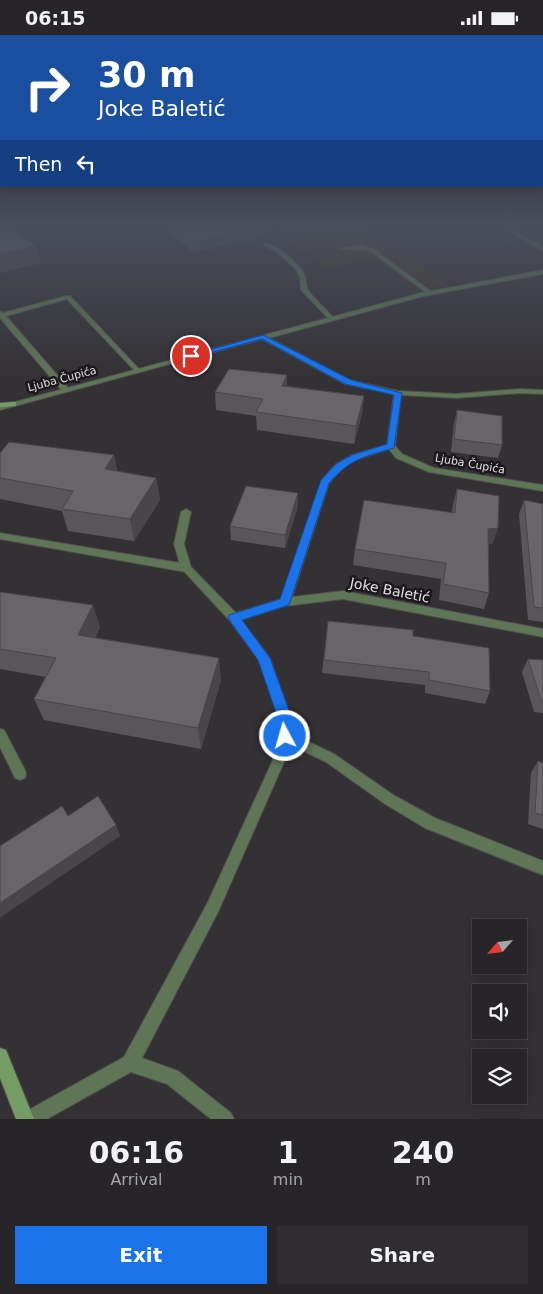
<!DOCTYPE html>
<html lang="en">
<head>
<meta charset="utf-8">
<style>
	body { margin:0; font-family:"DejaVu Sans",sans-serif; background:#2f2d2f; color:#f1f3f6; height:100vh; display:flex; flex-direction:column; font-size:19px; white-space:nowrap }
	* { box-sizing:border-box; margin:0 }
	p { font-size:16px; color:#a4a5a7 }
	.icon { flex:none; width:28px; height:28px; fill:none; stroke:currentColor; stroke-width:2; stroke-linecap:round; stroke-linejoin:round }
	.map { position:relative; height:1084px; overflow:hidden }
	.side { display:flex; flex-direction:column; background:#272527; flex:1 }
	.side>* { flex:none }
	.banner { position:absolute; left:0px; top:0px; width:544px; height:152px; box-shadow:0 2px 12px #0003,0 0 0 1px #434244; background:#1a4fa0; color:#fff; overflow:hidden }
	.needle { width:32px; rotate:242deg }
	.fabs { position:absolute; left:472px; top:884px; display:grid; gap:10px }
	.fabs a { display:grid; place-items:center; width:55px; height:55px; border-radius:0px; background:#272527; box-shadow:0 2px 12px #0003,0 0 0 1px #434244; font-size:25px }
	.pin { position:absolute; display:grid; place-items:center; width:42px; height:42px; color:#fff; margin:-21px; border:2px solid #fff; border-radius:50%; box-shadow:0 1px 5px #0007 }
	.me { position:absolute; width:55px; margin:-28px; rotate:354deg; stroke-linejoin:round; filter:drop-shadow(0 0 4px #0008) }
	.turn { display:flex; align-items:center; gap:18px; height:105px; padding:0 15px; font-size:22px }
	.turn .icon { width:65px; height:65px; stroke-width:2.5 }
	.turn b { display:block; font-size:35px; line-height:42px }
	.then { display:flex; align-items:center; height:48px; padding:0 15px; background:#0003; gap:10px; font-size:19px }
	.eta { display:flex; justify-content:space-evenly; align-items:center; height:85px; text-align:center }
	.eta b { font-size:30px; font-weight:800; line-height:35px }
	.button { display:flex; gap:10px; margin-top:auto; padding:10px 15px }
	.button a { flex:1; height:58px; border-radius:0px; background:#1a73e8; color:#fff; font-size:20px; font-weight:800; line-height:58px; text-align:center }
	.button a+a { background:#2f2d2f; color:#f1f3f6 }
	.status { display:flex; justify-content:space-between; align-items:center; height:35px; padding:0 25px; background:#272527; direction:ltr }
	.status svg { height:14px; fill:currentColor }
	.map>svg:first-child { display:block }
	.industrial { fill:#423928 }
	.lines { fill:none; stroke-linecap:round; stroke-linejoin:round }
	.lane-casing { stroke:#504d50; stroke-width:2 }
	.street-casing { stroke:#504d50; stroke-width:2 }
	.secondary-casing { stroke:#504d50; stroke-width:2 }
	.lane { fill:#5e7655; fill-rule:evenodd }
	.street { fill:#5e7655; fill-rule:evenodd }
	.secondary { fill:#769c66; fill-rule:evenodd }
	.rail { stroke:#b1aeb1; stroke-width:2; stroke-dasharray:5 5; stroke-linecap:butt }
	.wall { fill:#595659 }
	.shaded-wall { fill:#494649 }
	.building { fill:#686468; stroke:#494649 }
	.route { fill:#1a73e8; stroke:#114b97 }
	.labels { text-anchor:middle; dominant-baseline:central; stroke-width:5; stroke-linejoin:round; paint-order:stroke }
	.far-street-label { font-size:11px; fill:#e1dee1; stroke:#1b191b }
	.street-label { font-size:14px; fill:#e1dee1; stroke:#1b191b }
</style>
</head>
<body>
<div class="status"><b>06:15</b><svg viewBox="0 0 49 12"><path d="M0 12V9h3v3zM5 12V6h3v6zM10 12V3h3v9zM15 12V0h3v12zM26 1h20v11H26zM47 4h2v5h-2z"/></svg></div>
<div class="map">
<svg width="543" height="1084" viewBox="0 0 543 1084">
	<rect width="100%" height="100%" fill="#343134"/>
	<path class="industrial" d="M 343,190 L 359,190 L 446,250 L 420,256 L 376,224 L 326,233 L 275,197 Z"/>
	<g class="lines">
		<defs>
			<path id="lane" d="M 498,190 L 503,190 L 543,212 L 543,216 Z
				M 264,208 C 276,208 301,230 305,241 C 307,246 305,252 309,256 C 315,265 325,273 333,282 L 333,284 L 329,284 L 301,255 L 300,242 L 295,233 L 275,216 L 264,210 Z
				M 359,210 L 374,214 L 433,258 L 428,259 L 370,216 C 361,214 347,216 340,213 Z
				M 66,261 L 70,261 L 139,334 L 139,336 L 135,336 L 67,264 L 6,281 L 70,355 L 63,357 L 0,283 L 0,276 L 3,278 Z
				M 0,498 L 186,529 L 191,533 L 186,537 L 0,504 Z
				M 0,694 L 4,695 L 25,735 L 26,739 L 25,743 L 20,745 L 15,743 L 0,712 Z"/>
			<path id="street" d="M 543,235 L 543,239 L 424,261 L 269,303 L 350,345 L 398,356 L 456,359 L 520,354 L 543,355 L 543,359 L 520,358 L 456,363 L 401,360 L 395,411 L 402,419 L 434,433 L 543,450 L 543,456 L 429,437 L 396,423 L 389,414 L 358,424 L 342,433 L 329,448 L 292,562 L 343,556 L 543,594 L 543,602 L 343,564 L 285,571 L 241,585 L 270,623 L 294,692 L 292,699 L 334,719 L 395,761 L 435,783 L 543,826 L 543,840 L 425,793 L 385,769 L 326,727 L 289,709 L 284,727 L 218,877 L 142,1023 L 178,1036 L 231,1078 L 234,1084 L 211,1084 L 167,1049 L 131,1037 L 47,1084 L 20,1084 L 23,1078 L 124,1022 L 208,867 L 272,727 L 282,692 L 259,625 L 230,586 L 181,533 L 174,509 L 181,477 L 186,474 L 191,477 L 184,509 L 191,532 L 236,578 L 281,564 L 322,445 L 336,429 L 352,420 L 387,410 L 394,359 L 345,349 L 262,304 L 0,375 L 0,371 L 421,258 Z"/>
			<path id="secondary" d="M 13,367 L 16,367 L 16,371 L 0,372 L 0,368 Z
				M 0,1013 L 6,1015 L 34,1084 L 16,1084 L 0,1043 Z"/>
		</defs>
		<use href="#lane" class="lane-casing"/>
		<use href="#street" class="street-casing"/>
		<use href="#secondary" class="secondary-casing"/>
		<use href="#lane" class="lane"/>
		<use href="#street" class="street"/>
		<use href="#secondary" class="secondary"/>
		<path class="rail" d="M 0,192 L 26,190"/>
	</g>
	<path class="wall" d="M 167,190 L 267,190 L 267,201 L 194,217 L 168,198 Z
		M 287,340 L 287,351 L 364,361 L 362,379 L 354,409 L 257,395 L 256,381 L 216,375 L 215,357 Z
		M 457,375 L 502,410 L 498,423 L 451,417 L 454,388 Z
		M 0,418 L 114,420 L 117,436 L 156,443 L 160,465 L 134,506 L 68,496 L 62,476 L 0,464 Z
		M 457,454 L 498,493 L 492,509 L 488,509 L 489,558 L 484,574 L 439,565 L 441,544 L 353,530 L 355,514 L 452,478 L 453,470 Z
		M 524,465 L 543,469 L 543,587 L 528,585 L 519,479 Z
		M 298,471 L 285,513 L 231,505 L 230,491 Z
		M 0,557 L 100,592 L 95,603 L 221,645 L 201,714 L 44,685 L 34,664 L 46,642 L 0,634 Z
		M 328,586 L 413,601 L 490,656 L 485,669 L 425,658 L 425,650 L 322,638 Z
		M 528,624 L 543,625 L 543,678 L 534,677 L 522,637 Z
		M 538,726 L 543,728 L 543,794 L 528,789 L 531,738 Z"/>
	<path class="shaded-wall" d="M 267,190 L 267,201 L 194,217 L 193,206 Z
		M 36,211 L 41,228 L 0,238 L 0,219 Z
		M 287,340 L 286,358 L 282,351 Z
		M 364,361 L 362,379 L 354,409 L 356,391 Z
		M 114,420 L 118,442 L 105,434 Z
		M 156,443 L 160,465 L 134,506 L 130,484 Z
		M 298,458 L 298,471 L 285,513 L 285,500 Z
		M 498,493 L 492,509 L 483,510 L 488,494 Z
		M 93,570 L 100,592 L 85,622 L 78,600 Z
		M 219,623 L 221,645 L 201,714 L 198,693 Z
		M 116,790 L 120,801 L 1,882 L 0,881 L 0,868 Z"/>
	<path class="building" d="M 169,190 L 267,190 L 193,206 Z
		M 12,194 L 36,211 L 0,219 L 0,197 Z
		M 229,334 L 287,340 L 282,351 L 364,361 L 356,391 L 256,377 L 263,364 L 215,357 Z
		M 457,375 L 502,381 L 502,410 L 454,404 Z
		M 9,407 L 114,420 L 105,434 L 156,443 L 130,484 L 62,474 L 73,456 L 0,443 L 0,418 Z
		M 246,451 L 298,458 L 285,500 L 230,491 Z
		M 457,454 L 499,461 L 498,493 L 488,494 L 489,558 L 443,549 L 446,528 L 355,514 L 364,465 L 455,478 Z
		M 524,465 L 543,469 L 543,573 L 534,572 Z
		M 0,557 L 93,570 L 78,600 L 219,623 L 198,693 L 34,664 L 56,623 L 0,614 Z
		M 328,586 L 413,595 L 413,601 L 489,613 L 490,656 L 429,645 L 429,637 L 324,625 Z
		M 528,624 L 543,625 L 543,665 L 541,665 Z
		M 538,726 L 543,728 L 543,780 L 535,778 Z
		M 98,761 L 116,790 L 0,868 L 0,811 L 62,771 L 68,781 Z"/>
	<linearGradient id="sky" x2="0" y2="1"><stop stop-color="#1d1b1d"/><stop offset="0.56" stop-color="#4a4e5c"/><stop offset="1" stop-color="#4a4e5c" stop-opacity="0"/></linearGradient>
	<rect width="543" height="341" fill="url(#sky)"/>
	<path class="route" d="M 263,300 L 351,345 L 402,358 L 394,413 C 364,422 351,423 329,448 L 289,570 L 242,585 L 270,623 L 295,692 L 290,705 L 285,707 L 280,705 L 278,701 L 281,692 L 258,625 L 228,583 L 229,580 L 280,564 L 321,445 L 336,429 L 352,420 L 387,409 L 394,360 L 345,349 L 262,304 L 191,323 L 187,321 Z"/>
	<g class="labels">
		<g class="far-street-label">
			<text transform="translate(62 344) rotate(-15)">Ljuba Čupića</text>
			<text transform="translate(470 429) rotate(10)">Ljuba Čupića</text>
		</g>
		<g class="street-label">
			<text transform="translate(390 555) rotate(11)">Joke Baletić</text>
		</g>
	</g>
</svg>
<div class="fabs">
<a><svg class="needle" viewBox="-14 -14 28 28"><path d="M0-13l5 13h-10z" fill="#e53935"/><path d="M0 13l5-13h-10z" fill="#a4a5a7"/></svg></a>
<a><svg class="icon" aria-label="sound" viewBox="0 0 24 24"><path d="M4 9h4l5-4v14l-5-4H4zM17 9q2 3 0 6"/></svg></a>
<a><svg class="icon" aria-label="layers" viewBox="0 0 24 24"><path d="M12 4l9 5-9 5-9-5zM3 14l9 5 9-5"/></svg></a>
</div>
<div class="pin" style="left:191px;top:321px;background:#d93025"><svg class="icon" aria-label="arrive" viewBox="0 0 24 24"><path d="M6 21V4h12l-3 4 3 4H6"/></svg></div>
<svg class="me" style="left:285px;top:701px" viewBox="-20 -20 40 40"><circle r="17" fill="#1a73e8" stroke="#fff" stroke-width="3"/><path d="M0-11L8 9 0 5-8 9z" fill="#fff"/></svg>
<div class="banner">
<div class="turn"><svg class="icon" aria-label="right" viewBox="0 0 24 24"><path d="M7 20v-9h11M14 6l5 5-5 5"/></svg><div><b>30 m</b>Joke Baletić</div></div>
<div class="then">Then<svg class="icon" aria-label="left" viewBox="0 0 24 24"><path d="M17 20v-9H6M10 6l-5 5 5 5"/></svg></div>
</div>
</div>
<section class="side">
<div class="eta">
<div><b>06:16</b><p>Arrival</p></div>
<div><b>1</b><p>min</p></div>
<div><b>240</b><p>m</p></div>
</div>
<div class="button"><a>Exit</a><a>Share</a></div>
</section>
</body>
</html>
